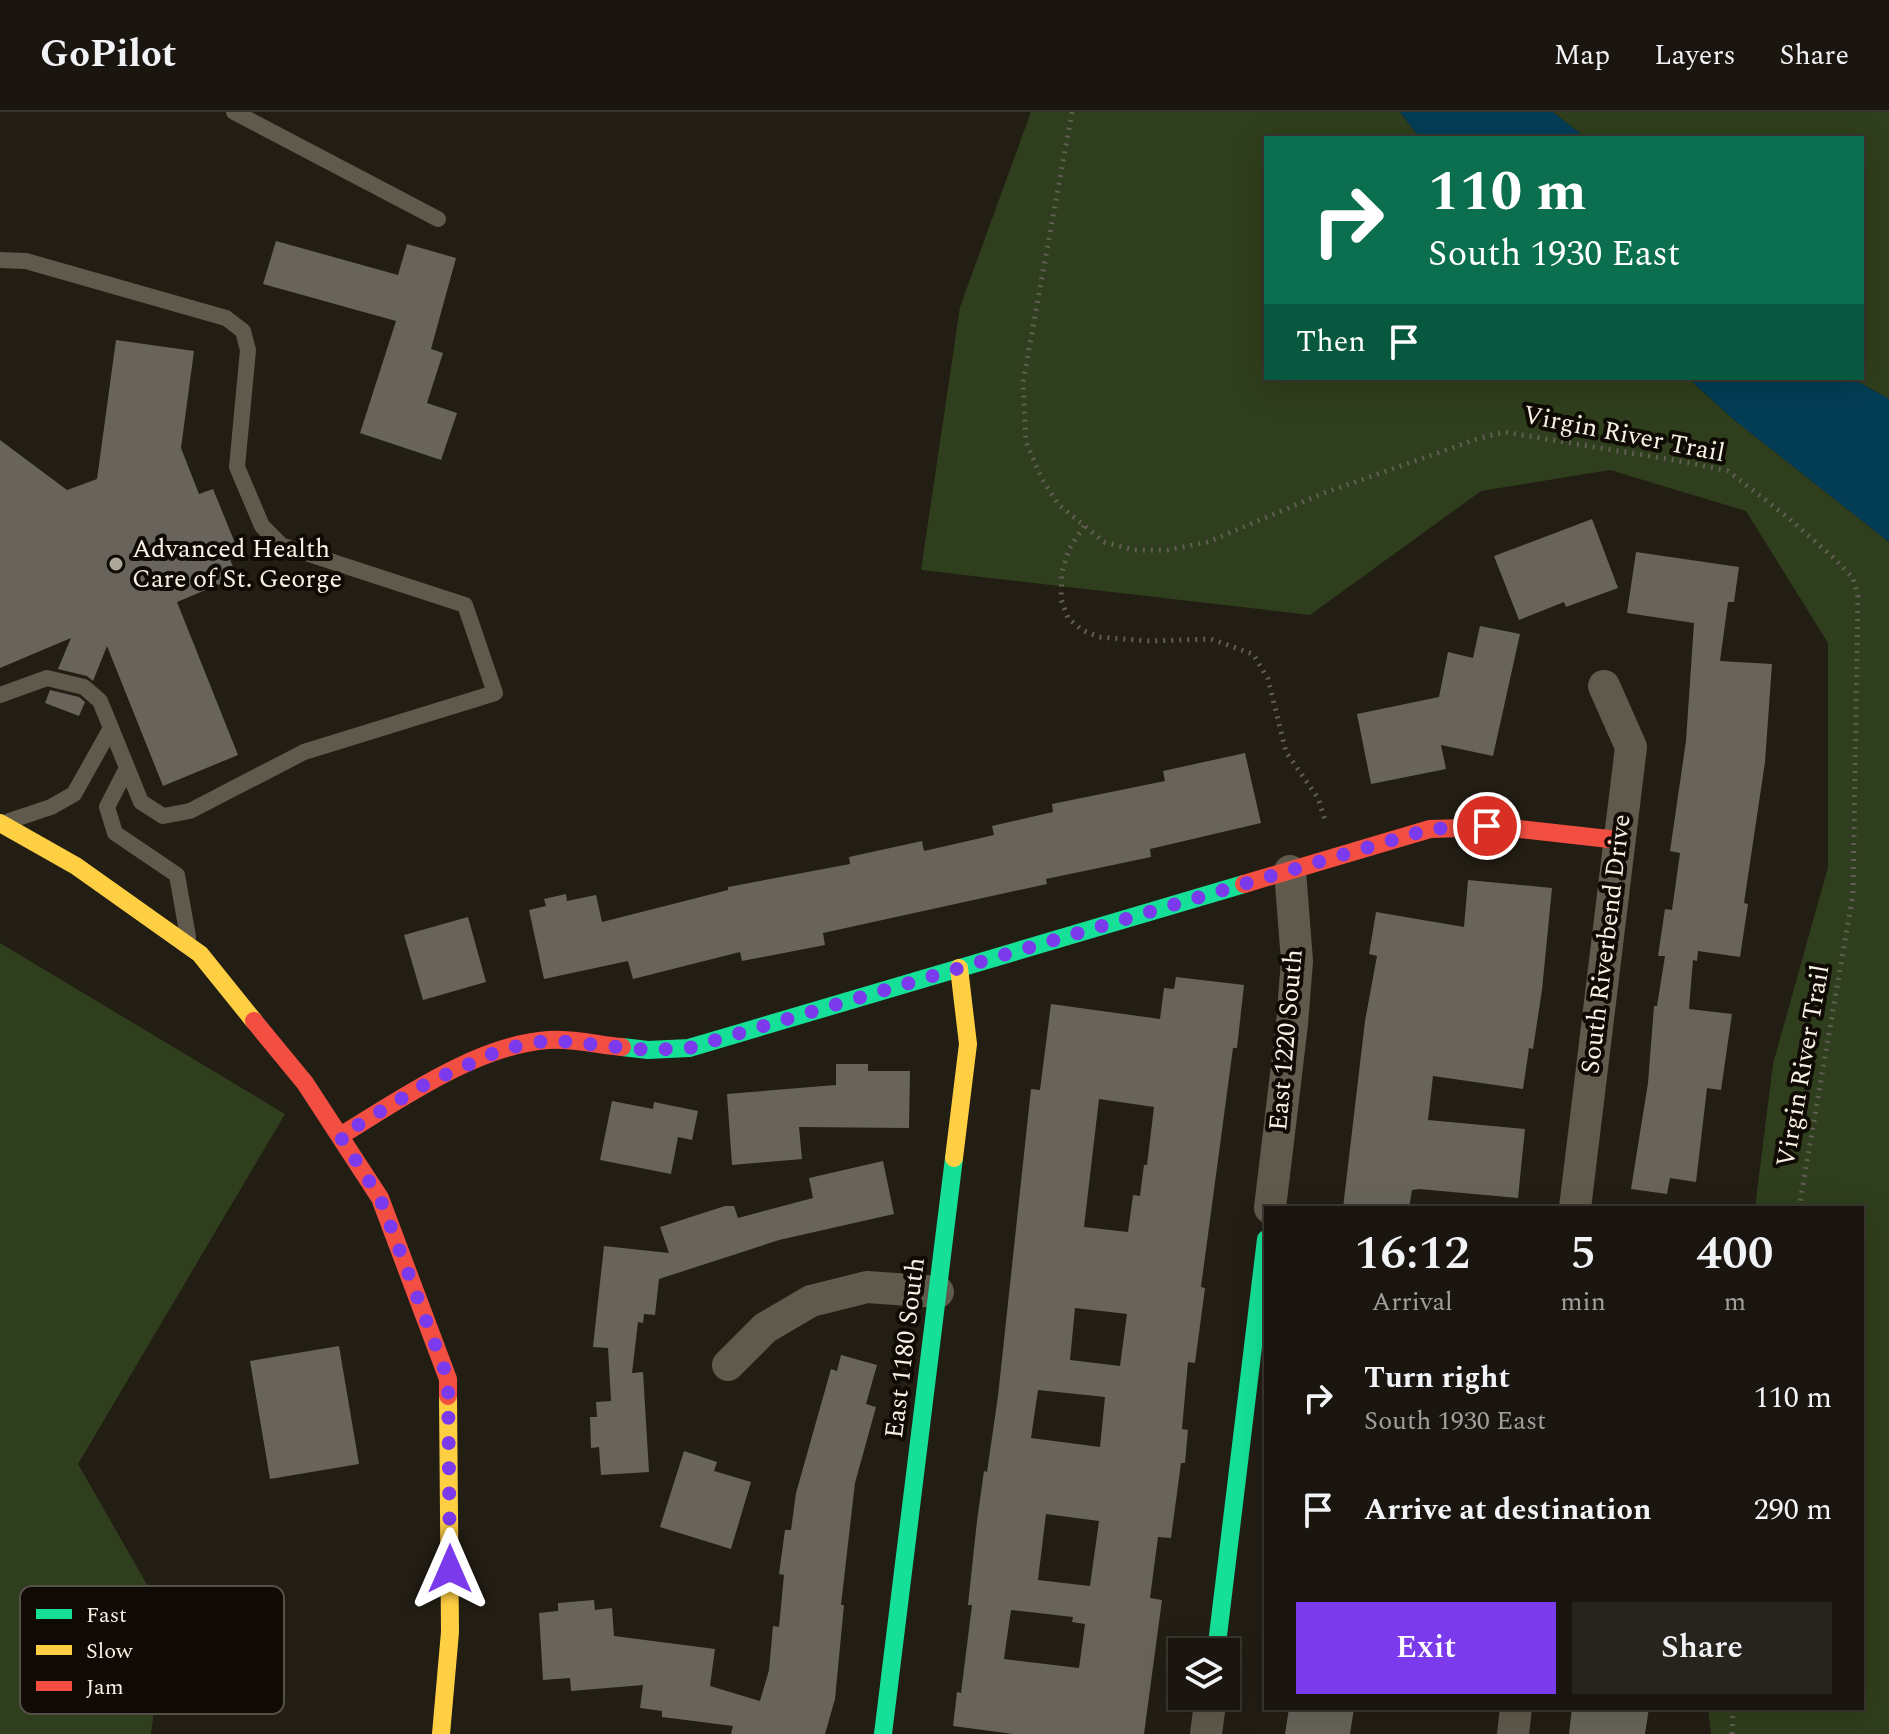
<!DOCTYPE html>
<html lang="en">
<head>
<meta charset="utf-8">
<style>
	body { margin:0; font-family:Spectral,serif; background:#27231d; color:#f1f3f6; height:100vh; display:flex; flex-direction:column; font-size:30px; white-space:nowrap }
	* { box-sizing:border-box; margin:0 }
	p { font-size:26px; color:#9f9f9e }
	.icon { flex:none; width:44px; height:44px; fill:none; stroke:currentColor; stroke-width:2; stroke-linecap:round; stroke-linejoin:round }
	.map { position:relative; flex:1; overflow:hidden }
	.drawer { position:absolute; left:1264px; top:1094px; width:600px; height:504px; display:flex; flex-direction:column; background:#1a160f; border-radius:0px; box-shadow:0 8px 32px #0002,0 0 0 2px #38352f }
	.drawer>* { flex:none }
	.top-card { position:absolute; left:1264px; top:24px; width:600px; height:244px; border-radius:0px; box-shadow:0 8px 32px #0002,0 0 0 2px #38352f; background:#0b6e4f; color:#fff; overflow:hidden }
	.controls { position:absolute; left:1168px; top:1526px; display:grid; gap:16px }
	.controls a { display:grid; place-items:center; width:72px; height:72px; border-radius:0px; background:#1a160f; box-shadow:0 8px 32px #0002,0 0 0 2px #38352f; font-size:40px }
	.pin { position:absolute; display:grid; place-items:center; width:68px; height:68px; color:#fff; margin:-34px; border:4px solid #fff; border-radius:50%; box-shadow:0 2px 8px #0007 }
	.me { position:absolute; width:88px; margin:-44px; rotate:0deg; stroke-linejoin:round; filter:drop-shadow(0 0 6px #0008) }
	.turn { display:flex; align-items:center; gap:28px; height:168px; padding:0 32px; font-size:36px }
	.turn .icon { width:104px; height:104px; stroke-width:2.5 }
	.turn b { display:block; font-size:56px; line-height:68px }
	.then { display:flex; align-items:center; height:76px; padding:0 32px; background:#0003; gap:16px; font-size:30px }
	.eta { display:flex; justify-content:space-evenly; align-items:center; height:136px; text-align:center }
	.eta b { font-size:48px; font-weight:600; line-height:56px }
	.button { display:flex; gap:16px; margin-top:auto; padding:16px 32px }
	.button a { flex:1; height:92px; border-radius:0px; background:#7c3aed; color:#fff; font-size:32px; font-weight:600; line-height:92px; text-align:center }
	.button a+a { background:#27231d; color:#f1f3f6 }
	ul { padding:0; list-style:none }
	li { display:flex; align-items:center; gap:24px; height:112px; padding:0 32px }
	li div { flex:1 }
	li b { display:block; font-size:30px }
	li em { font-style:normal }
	header { display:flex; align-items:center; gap:48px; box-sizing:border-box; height:112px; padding:0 40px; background:#1a160f; border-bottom:2px solid #38352f }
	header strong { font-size:38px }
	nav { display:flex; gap:44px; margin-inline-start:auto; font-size:28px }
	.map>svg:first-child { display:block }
	.green { fill:#2f3e1c }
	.water { fill:#033d55 }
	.building { fill:#68645b; fill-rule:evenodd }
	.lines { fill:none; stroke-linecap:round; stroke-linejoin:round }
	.path { stroke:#615d53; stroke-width:5; stroke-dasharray:2 6; stroke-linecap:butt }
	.lane { stroke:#605a4d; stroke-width:16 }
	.street { stroke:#605a4d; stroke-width:32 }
	.fast { stroke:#16e098; stroke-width:18 }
	.slow { stroke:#ffcf43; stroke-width:18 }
	.jam { stroke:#f24e42; stroke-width:18 }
	.route { stroke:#7c3aed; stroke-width:14; stroke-dasharray:0 25.2 }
	.poi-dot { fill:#ada89c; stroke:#0f0b04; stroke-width:3 }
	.labels { text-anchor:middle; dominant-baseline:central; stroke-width:8; stroke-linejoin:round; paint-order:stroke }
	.street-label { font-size:26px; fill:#f8f2e6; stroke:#0f0b04 }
	.poi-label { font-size:26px; fill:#f8f2e6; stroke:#0f0b04; text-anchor:start }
	.key { fill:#0f0b04; stroke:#555048; stroke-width:2 }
	.key-label { font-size:22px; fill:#f8f2e6 }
</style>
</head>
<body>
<header>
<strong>GoPilot</strong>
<nav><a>Map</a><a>Layers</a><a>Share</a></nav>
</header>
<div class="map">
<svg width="1889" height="1622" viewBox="0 0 1889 1622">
	<rect width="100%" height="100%" fill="#231e14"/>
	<path class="green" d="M 1031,0 L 1400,0 L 1420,26 L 1266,26 L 1266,266 L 1688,266 L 1733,307 L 1889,430 L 1889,1622 L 1711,1622 L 1708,1596 L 1862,1596 L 1862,1096 L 1755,1096 L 1773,952 L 1828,755 L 1828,531 L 1746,399 L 1610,358 L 1481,379 L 1310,503 L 921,458 L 960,195 Z
		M 1553,0 L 1889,0 L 1889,287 L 1851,266 L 1862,266 L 1862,26 L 1586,26 Z
		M 0,831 L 285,1002 L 78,1352 L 166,1506 L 151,1622 L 0,1622 Z"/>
	<path class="water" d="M 1400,0 L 1553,0 L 1586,26 L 1420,26 Z
		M 1688,266 L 1851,266 L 1889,287 L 1889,430 L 1733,307 Z"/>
	<path class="building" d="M 276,129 L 398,163 L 407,132 L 456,146 L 431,237 L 443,241 L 427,291 L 457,301 L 441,348 L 360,321 L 396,209 L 263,172 Z
		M 116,228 L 194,239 L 181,336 L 199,382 L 213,377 L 235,431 L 225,435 L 237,465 L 177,490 L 238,643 L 163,674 L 107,534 L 93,569 L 87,564 L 58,557 L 71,526 L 0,556 L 0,328 L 67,378 L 97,367 Z
		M 1592,407 L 1618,476 L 1566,495 L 1564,490 L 1519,508 L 1494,444 Z
		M 1636,440 L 1739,455 L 1734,490 L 1728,490 L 1720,549 L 1772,552 L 1765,650 L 1744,791 L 1748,792 L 1740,845 L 1698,839 L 1697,849 L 1693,848 L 1689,897 L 1732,902 L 1721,978 L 1707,976 L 1696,1070 L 1670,1066 L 1667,1082 L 1631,1077 L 1648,971 L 1654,894 L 1657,894 L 1665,844 L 1658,844 L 1665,797 L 1672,798 L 1680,741 L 1670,739 L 1686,629 L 1694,511 L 1627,501 Z
		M 1480,514 L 1520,522 L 1493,644 L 1441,633 L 1446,657 L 1371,672 L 1357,602 L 1439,585 L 1448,540 L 1473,546 Z
		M 50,578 L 79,585 L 85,590 L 79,604 L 45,591 Z
		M 1245,641 L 1261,711 L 1150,737 L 1151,745 L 1046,767 L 1047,772 L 823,821 L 825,833 L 742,849 L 740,840 L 633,867 L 628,849 L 544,867 L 529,798 L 546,794 L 544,787 L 566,782 L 567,789 L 596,783 L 602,810 L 728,778 L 728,775 L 850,752 L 849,745 L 922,729 L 924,739 L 994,723 L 992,714 L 1053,700 L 1052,692 L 1165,669 L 1163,659 Z
		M 1468,768 L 1552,776 L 1542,878 L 1533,937 L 1529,936 L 1523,977 L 1433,964 L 1428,1008 L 1525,1017 L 1518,1086 L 1419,1077 L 1412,1078 L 1409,1096 L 1343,1096 L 1365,909 L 1377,844 L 1369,842 L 1376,800 L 1464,815 Z
		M 468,805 L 486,870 L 423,888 L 404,823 Z
		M 1176,865 L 1244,873 L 1237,936 L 1233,936 L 1201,1175 L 1205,1176 L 1195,1251 L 1188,1250 L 1182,1317 L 1188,1318 L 1185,1351 L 1181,1351 L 1171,1426 L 1158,1425 L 1150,1486 L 1162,1488 L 1144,1622 L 1013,1622 L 953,1614 L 957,1580 L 961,1581 L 972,1493 L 968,1493 L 977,1409 L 984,1359 L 987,1360 L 998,1284 L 1031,977 L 1040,978 L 1051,892 L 1160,907 L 1164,876 L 1174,877 ZM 1099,987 L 1154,995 L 1147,1053 L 1144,1053 L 1140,1084 L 1133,1083 L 1128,1120 L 1084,1115 ZM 1075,1196 L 1127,1202 L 1120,1254 L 1070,1248 ZM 1038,1278 L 1105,1285 L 1100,1335 L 1031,1326 ZM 1046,1402 L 1099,1409 L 1090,1474 L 1038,1468 ZM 1011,1498 L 1073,1505 L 1072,1510 L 1085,1512 L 1079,1556 L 1004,1547 Z
		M 836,952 L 868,952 L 868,959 L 910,959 L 909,1016 L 799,1015 L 802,1047 L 732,1053 L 727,982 L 836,973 Z
		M 612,989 L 653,997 L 654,990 L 698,999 L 692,1028 L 678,1025 L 671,1062 L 600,1048 Z
		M 883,1049 L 894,1102 L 779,1128 L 659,1167 L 655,1203 L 644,1202 L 643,1211 L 638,1210 L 632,1261 L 643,1260 L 649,1360 L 601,1363 L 599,1335 L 591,1336 L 590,1305 L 597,1305 L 596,1290 L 611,1289 L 608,1236 L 593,1235 L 604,1134 L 669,1141 L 660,1115 L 725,1094 L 734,1094 L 738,1106 L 813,1086 L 809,1066 Z
		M 339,1234 L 359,1352 L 270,1367 L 250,1249 Z
		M 841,1243 L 877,1253 L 866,1292 L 876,1295 L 855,1371 L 841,1493 L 844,1493 L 835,1587 L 825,1622 L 731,1622 L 733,1614 L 662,1605 L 662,1599 L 640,1596 L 643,1573 L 571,1579 L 570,1566 L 543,1568 L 539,1501 L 558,1499 L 558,1491 L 594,1488 L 595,1498 L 612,1496 L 614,1524 L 715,1537 L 710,1574 L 760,1589 L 769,1558 L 773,1514 L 779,1515 L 784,1463 L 779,1462 L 785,1418 L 791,1418 L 796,1381 L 831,1257 L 837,1259 Z
		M 684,1339 L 717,1350 L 714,1359 L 751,1370 L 731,1437 L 660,1415 Z
		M 1289,1596 L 1354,1596 L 1350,1622 L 1285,1622 Z
		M 1572,1596 L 1649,1596 L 1645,1622 L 1569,1622 Z"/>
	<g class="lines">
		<path class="path" d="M 1072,0 L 1023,270 L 1026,330 L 1042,367 L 1058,392 L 1104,430 L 1134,438 L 1168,438 L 1208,430 L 1324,381 L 1477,327 L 1504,320 L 1691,351 L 1728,359 L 1786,404 L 1834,446 L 1853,466 L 1858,485 L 1853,782 L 1799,1096
			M 1084,414 L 1069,437 L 1062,460 L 1061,487 L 1068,506 L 1082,518 L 1099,525 L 1150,529 L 1211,527 L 1253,542 L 1268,567 L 1286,640 L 1318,686 L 1326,711
			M 1732,1622 L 1733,1596"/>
		<path class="lane" d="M 234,0 L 438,107
			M 0,148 L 26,149 L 226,206 L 243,219 L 248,238 L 237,355 L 262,414 L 281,433 L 465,493 L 495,581 L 304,640 L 190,699 L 163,704 L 141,690 L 100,589 L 84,575 L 47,566 L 0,583
			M 127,656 L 107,695 L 115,721 L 177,763 L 188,825
			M 9,709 L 51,695 L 74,682 L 111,616"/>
		<path class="street" d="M 1270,1096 L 1292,912 L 1297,849 L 1290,759
			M 1575,1096 L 1631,635 L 1604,574
			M 728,1253 L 765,1216 L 811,1189 L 867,1175 L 938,1180
			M 1206,1622 L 1211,1584
			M 1513,1622 L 1516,1596"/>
		<path class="fast" d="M 622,935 L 648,938 L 689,936 L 1244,772
			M 1216,1540 L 1266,1127
			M 883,1622 L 954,1046"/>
		<path class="slow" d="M 0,711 L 76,754 L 200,842 L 254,909
			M 954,1046 L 968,932 L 959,856
			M 441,1622 L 450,1520 L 448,1284"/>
		<path class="jam" d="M 1244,772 L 1430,717 L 1501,715 L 1618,728
			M 254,909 L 305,971 L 380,1086 L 448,1267 L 448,1284
			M 340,1024 C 399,988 477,933 548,928 C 572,926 599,933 622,935"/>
	</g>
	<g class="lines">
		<path class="route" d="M 450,1457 L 448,1267 L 380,1086 L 340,1024 L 427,971 L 503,937 L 549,928 L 648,938 L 689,936 L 1430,717 L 1487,714"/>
	</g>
	<circle class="poi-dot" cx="116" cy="452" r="8"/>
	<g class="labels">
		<g class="street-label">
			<text transform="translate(1624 322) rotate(11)">Virgin River Trail</text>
			<text transform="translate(1606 832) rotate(-83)">South Riverbend Drive</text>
			<text transform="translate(1286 928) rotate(-85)">East 1220 South</text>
			<text transform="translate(1803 954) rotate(-80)">Virgin River Trail</text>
			<text transform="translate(905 1236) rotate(-83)">East 1180 South</text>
		</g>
		<g class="poi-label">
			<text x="132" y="437">Advanced Health<tspan x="132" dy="30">Care of St. George</tspan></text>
		</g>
	</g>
	<rect x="20" y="1474" width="264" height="128" rx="12" class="key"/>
	<rect x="36" y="1497" width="36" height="10" fill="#16e098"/>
	<rect x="36" y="1533" width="36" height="10" fill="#ffcf43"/>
	<rect x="36" y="1569" width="36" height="10" fill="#f24e42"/>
	<g class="key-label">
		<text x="86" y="1510">Fast</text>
		<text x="86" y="1546">Slow</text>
		<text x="86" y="1582">Jam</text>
	</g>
</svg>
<div class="controls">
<a><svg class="icon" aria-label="layers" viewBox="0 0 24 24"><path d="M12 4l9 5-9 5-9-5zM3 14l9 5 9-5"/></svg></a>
</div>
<div class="pin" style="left:1487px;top:714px;background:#d93025"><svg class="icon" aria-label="arrive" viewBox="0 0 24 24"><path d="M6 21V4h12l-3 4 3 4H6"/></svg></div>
<svg class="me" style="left:450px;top:1457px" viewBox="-20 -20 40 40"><path d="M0-17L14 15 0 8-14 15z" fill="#7c3aed" stroke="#fff" stroke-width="4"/></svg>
<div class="top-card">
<div class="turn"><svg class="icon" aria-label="right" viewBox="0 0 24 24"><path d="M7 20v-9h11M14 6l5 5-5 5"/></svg><div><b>110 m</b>South 1930 East</div></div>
<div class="then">Then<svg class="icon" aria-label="arrive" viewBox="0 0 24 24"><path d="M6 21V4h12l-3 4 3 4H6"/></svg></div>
</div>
<section class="drawer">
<div class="eta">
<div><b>16:12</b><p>Arrival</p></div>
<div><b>5</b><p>min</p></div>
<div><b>400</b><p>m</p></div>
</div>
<ul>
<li><svg class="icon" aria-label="right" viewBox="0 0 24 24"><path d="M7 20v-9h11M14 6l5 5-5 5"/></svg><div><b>Turn right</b><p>South 1930 East</p></div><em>110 m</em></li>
<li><svg class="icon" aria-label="arrive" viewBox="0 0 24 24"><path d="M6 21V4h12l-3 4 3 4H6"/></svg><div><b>Arrive at destination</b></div><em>290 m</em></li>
</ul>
<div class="button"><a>Exit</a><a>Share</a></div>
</section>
</div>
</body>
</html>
